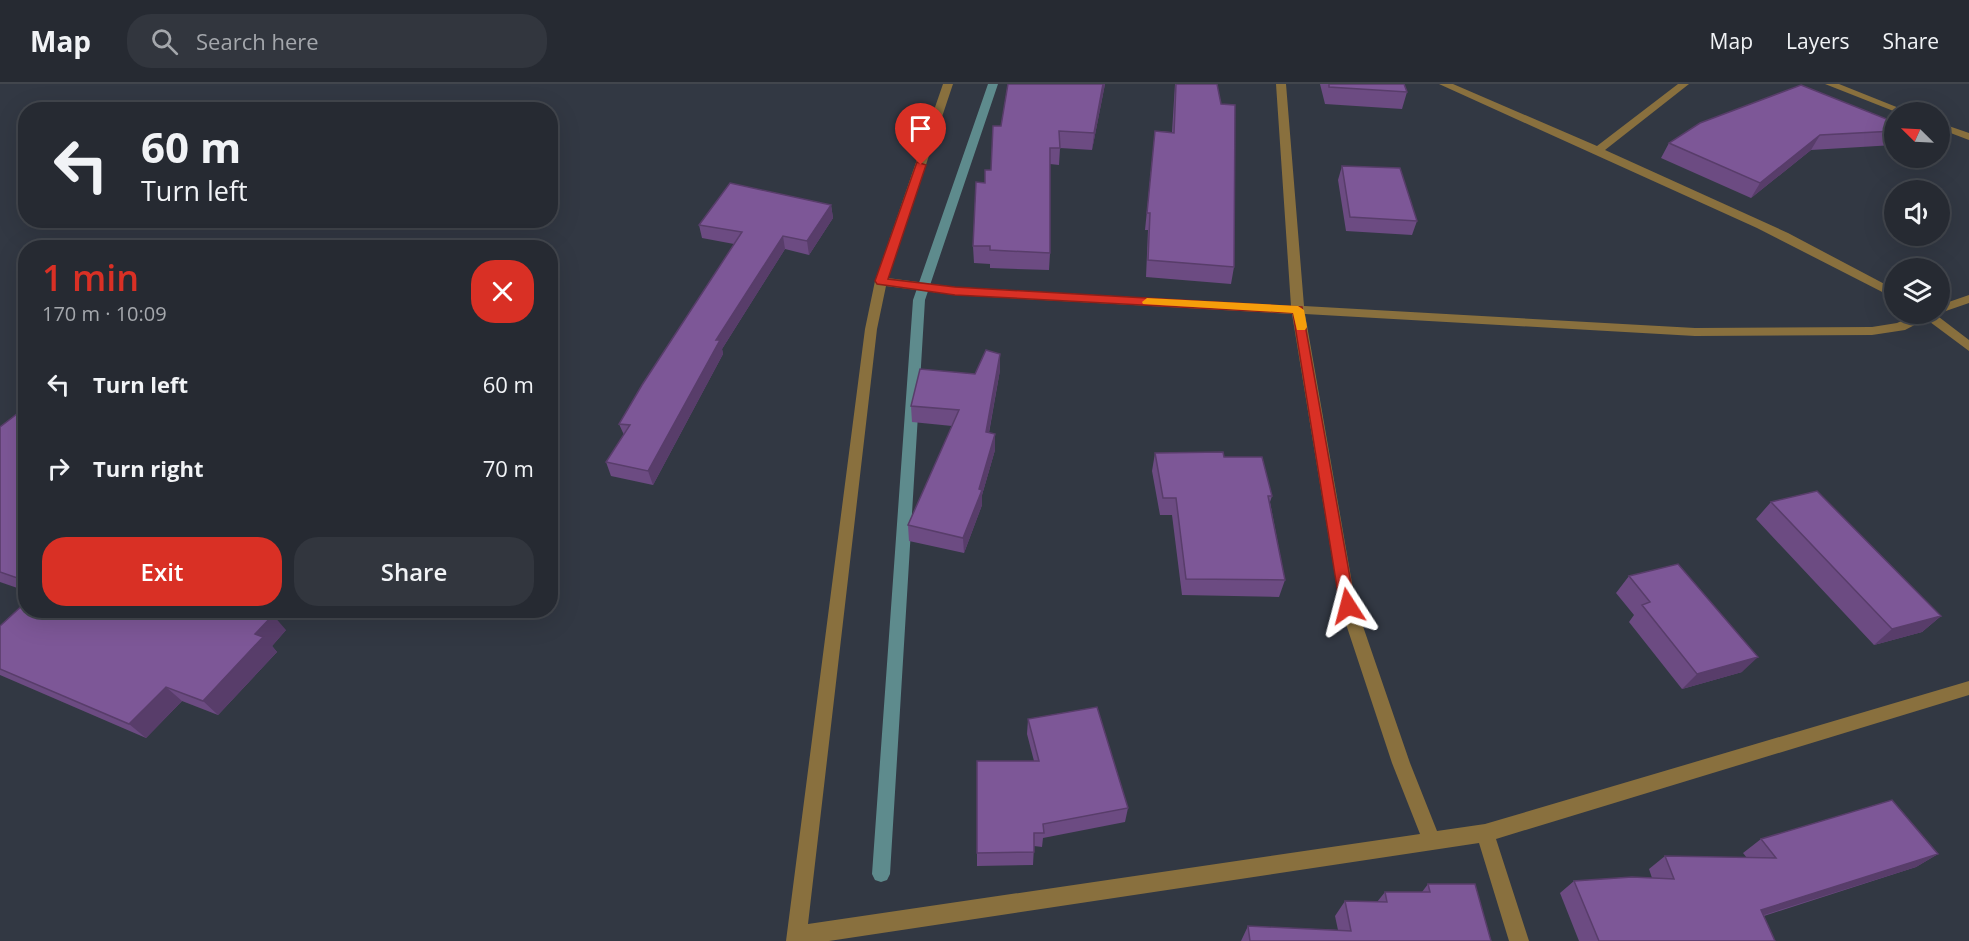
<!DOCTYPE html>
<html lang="en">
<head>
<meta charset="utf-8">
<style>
	body { margin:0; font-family:"Open Sans",sans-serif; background:#32363e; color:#f1f3f6; height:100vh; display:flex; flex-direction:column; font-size:22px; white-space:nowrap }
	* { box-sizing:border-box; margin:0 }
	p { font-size:20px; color:#a4a7ac }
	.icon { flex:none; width:33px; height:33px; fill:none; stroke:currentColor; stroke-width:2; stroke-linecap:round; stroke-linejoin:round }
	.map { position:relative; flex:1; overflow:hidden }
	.side { position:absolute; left:18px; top:156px; width:540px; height:378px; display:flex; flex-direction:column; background:#262a32; border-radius:24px; box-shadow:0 6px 24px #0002,0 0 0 2px #42464d }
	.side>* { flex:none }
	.hud { position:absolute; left:18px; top:18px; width:540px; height:126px; border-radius:24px; box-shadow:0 6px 24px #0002,0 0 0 2px #42464d; background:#262a32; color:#f1f3f6; overflow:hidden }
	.needle { width:39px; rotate:294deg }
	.buttons { position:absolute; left:1884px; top:18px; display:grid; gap:12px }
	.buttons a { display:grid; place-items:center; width:66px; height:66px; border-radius:50%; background:#262a32; box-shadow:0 6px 24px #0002,0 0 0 2px #42464d; font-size:30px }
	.pin { position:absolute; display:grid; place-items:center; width:51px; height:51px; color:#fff; margin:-62px -26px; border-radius:50% 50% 50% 0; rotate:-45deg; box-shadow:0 0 6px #0007 }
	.pin .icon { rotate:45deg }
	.me { position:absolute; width:66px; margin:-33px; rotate:351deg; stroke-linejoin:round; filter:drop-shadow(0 0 4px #0008) }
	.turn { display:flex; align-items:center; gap:21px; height:126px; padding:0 24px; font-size:27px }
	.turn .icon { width:78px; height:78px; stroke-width:2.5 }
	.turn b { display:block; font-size:42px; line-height:51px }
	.round { display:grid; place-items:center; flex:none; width:63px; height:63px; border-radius:24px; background:#32363e }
	.headline { display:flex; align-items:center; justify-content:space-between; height:102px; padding:0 24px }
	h1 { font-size:36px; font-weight:600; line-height:45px; color:#d93025 }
	.primary-button { display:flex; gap:12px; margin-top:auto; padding:12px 24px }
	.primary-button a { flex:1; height:69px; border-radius:24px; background:#d93025; color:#fff; font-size:24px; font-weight:600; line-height:69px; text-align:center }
	.primary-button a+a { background:#32363e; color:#f1f3f6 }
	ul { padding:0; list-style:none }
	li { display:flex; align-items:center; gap:18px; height:84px; padding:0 24px }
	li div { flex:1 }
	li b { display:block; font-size:22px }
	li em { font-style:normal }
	header { display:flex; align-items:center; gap:36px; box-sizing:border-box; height:84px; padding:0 30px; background:#262a32; border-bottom:2px solid #42464d }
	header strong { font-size:28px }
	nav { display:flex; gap:33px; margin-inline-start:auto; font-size:21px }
	.search { width:420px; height:54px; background:#32363e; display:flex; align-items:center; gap:15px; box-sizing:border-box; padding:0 21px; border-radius:24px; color:#a4a7ac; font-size:22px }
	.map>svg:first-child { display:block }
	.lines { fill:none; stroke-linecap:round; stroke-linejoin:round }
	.stream { fill:#5e8b8d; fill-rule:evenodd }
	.minor { fill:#89703e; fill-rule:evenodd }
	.wall { fill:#6c4b82 }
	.shaded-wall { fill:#583d6a }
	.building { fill:#7d5797; stroke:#583d6a; stroke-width:1.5 }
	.route { fill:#d93025; stroke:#8d1f18; stroke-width:1.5 }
	.slow { fill:#f59e0b }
</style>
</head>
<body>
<header>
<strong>Map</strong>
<div class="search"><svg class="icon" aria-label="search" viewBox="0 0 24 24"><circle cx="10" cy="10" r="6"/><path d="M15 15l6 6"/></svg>Search here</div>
<nav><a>Map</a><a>Layers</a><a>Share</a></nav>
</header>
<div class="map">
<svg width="1969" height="857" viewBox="0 0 1969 857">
	<rect width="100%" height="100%" fill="#323843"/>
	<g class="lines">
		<path class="stream" d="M 988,0 L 998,0 L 925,216 L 890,790 L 887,796 L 881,798 L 875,796 L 872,790 L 913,216 Z"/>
		<path class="minor" d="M 943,0 L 953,0 L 888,194 L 955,203 L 1291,222 L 1276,0 L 1286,0 L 1304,222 L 1695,244 L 1872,243 L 1897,239 L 1917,230 L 1935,230 L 1969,256 L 1969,267 L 1926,235 L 1905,246 L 1872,251 L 1695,252 L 1305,230 L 1356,522 L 1410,679 L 1437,747 L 1485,740 L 1969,597 L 1969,611 L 1496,755 L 1529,857 L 1509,857 L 1479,759 L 829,857 L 786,857 L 865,245 L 875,197 ZM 886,202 L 955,211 L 1292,230 L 1340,522 L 1392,679 L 1420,750 L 808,840 L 877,245 Z
			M 1439,0 L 1453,0 L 1597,62 L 1678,0 L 1689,0 L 1605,66 L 1788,149 L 1894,205 L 1894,214 L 1757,144 Z
			M 1825,0 L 1839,0 L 1909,28 L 1896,28 Z
			M 1940,39 L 1969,49 L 1969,56 L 1940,45 Z
			M 1969,211 L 1969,219 L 1940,229 L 1940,221 Z"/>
	</g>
	<path class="wall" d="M 1008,0 L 1105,0 L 1092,66 L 1060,64 L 1059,81 L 1050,80 L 1050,169 L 1049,186 L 990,184 L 990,180 L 974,179 L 973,162 L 985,99 L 991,86 L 1001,42 Z
		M 1175,0 L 1217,0 L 1234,183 L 1231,200 L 1146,193 L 1148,146 L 1145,146 L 1155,47 L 1172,48 Z
		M 1320,0 L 1404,0 L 1407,8 L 1402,25 L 1325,20 Z
		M 1894,38 L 1894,61 L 1811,66 L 1751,114 L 1661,74 L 1669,59 Z
		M 1342,82 L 1417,137 L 1412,151 L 1346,147 L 1338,96 Z
		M 831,121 L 833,134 L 809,171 L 785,165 L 722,265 L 723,270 L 653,401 L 611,392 L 606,378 L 624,351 L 619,340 L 734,160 L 702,154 L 699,141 Z
		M 1000,270 L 1000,286 L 989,349 L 995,366 L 982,411 L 982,421 L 964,469 L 909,457 L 908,441 L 952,342 L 912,338 L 911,322 L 975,290 Z
		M 26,323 L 26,507 L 0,498 L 0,343 Z
		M 1155,369 L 1224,373 L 1272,412 L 1270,418 L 1285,496 L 1279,513 L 1182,511 L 1172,431 L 1160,431 L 1152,387 Z
		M 1771,418 L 1941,532 L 1922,548 L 1874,561 L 1756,435 Z
		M 1629,492 L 1742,588 L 1682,605 L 1629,538 L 1634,531 L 1616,509 Z
		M 0,542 L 286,546 L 272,562 L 277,568 L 218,631 L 182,617 L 146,654 L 0,591 Z
		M 1028,635 L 1128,724 L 1125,738 L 1043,754 L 1042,763 L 1034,762 L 1033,781 L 977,782 L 977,677 L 1034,677 L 1027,650 Z
		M 1761,755 L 1938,770 L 1916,783 L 1764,832 L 1775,857 L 1579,857 L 1560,809 L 1574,797 L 1652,794 L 1649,785 L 1665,772 L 1747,774 L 1743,769 Z
		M 1428,800 L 1491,857 L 1241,857 L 1248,842 L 1338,846 L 1335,832 L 1345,817 L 1377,818 L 1385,808 L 1422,808 Z"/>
	<path class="shaded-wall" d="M 1103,0 L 1105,0 L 1092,66 L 1094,49 Z
		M 1820,51 L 1811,66 L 1751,114 L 1760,99 Z
		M 831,121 L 833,134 L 809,171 L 807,157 Z
		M 783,152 L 785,165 L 722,265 L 723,270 L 653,401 L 648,387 L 716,256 Z
		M 1000,270 L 1000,286 L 986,364 L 986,348 Z
		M 995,350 L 995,366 L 982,411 L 982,421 L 964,469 L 963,454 L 979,405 Z
		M 273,531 L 286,546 L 272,562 L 277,568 L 218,631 L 203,617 L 255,550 Z
		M 1941,532 L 1922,548 L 1874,561 L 1892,545 Z
		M 1758,573 L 1742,588 L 1682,605 L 1697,590 Z
		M 166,603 L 182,617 L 146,654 L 129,640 Z
		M 1938,770 L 1916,783 L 1742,838 L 1761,826 Z"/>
	<path class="building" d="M 1008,0 L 1103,0 L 1094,49 L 1059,47 L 1060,64 L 1050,64 L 1050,169 L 990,166 L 990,162 L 973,162 L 976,98 L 985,99 L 985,86 L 991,86 L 993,42 L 1001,42 Z
		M 1176,0 L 1217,0 L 1221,20 L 1235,21 L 1234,183 L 1148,176 L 1150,129 L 1147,129 L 1155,47 L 1174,49 Z
		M 1329,0 L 1404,0 L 1407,8 L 1329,3 Z
		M 1801,1 L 1894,38 L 1894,47 L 1820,51 L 1760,99 L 1669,59 L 1700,39 Z
		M 1342,82 L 1400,84 L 1417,137 L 1350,133 Z
		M 730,99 L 831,121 L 807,157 L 783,152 L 716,256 L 720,256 L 648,387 L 606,378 L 630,341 L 619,340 L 642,301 L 742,148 L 699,141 Z
		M 986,266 L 1000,270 L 986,348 L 995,350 L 979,405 L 982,406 L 963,454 L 908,441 L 959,326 L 911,322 L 920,285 L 975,290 Z
		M 26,323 L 26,497 L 0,488 L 0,343 Z
		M 1223,368 L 1224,373 L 1262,373 L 1272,412 L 1268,412 L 1285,496 L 1186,495 L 1176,414 L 1163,414 L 1155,369 Z
		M 1817,407 L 1941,532 L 1892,545 L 1771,418 Z
		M 1678,480 L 1758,573 L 1697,590 L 1642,521 L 1650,518 L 1629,492 Z
		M 26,518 L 26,526 L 260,526 L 273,531 L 255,550 L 263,553 L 203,617 L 166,603 L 129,640 L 0,585 L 0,542 Z
		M 1097,623 L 1128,724 L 1043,740 L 1044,749 L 1034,749 L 1034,768 L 977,769 L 977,677 L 1039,677 L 1028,635 Z
		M 1892,716 L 1938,770 L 1761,826 L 1775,857 L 1599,857 L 1574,797 L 1632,793 L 1674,795 L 1665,772 L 1776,774 L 1761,755 Z
		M 1428,800 L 1475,800 L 1491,857 L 1250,857 L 1248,842 L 1351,847 L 1345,817 L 1387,818 L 1385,808 L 1430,808 Z"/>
	<path class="route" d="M 917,78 L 926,81 L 888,195 L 955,203 L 1302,223 L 1355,522 L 1353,526 L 1342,526 L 1340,522 L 1293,229 L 955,211 L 877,200 L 875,197 Z"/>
	<path class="slow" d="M 1147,214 L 1298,222 L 1304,226 L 1307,243 L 1305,246 L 1297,246 L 1293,229 L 1143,220 L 1142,218 Z"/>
</svg>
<div class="buttons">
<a><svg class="needle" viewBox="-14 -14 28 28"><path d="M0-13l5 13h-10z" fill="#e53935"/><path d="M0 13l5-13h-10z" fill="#a4a7ac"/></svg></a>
<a><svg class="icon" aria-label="sound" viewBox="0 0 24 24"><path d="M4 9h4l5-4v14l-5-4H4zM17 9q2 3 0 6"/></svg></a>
<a><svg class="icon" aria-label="layers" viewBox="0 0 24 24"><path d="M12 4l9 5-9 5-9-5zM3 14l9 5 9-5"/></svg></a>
</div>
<div class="pin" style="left:921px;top:81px;background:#d93025"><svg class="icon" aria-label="arrive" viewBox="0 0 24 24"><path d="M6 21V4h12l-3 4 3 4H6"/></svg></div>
<svg class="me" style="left:1348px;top:522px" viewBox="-20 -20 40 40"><path d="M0-17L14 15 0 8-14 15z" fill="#d93025" stroke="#fff" stroke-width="4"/></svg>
<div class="hud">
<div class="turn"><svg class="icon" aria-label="left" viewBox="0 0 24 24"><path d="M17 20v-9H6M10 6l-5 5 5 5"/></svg><div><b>60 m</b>Turn left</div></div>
</div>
<section class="side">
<div class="headline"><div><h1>1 min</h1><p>170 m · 10:09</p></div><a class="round" style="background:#d93025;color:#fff"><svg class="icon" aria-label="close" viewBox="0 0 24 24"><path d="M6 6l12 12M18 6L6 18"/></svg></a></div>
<ul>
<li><svg class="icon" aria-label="left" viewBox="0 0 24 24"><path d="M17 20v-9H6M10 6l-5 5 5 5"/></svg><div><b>Turn left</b></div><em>60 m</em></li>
<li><svg class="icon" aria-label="right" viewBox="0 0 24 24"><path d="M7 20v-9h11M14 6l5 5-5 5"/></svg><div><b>Turn right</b></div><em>70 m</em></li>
</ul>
<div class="primary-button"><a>Exit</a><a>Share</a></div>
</section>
</div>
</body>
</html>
